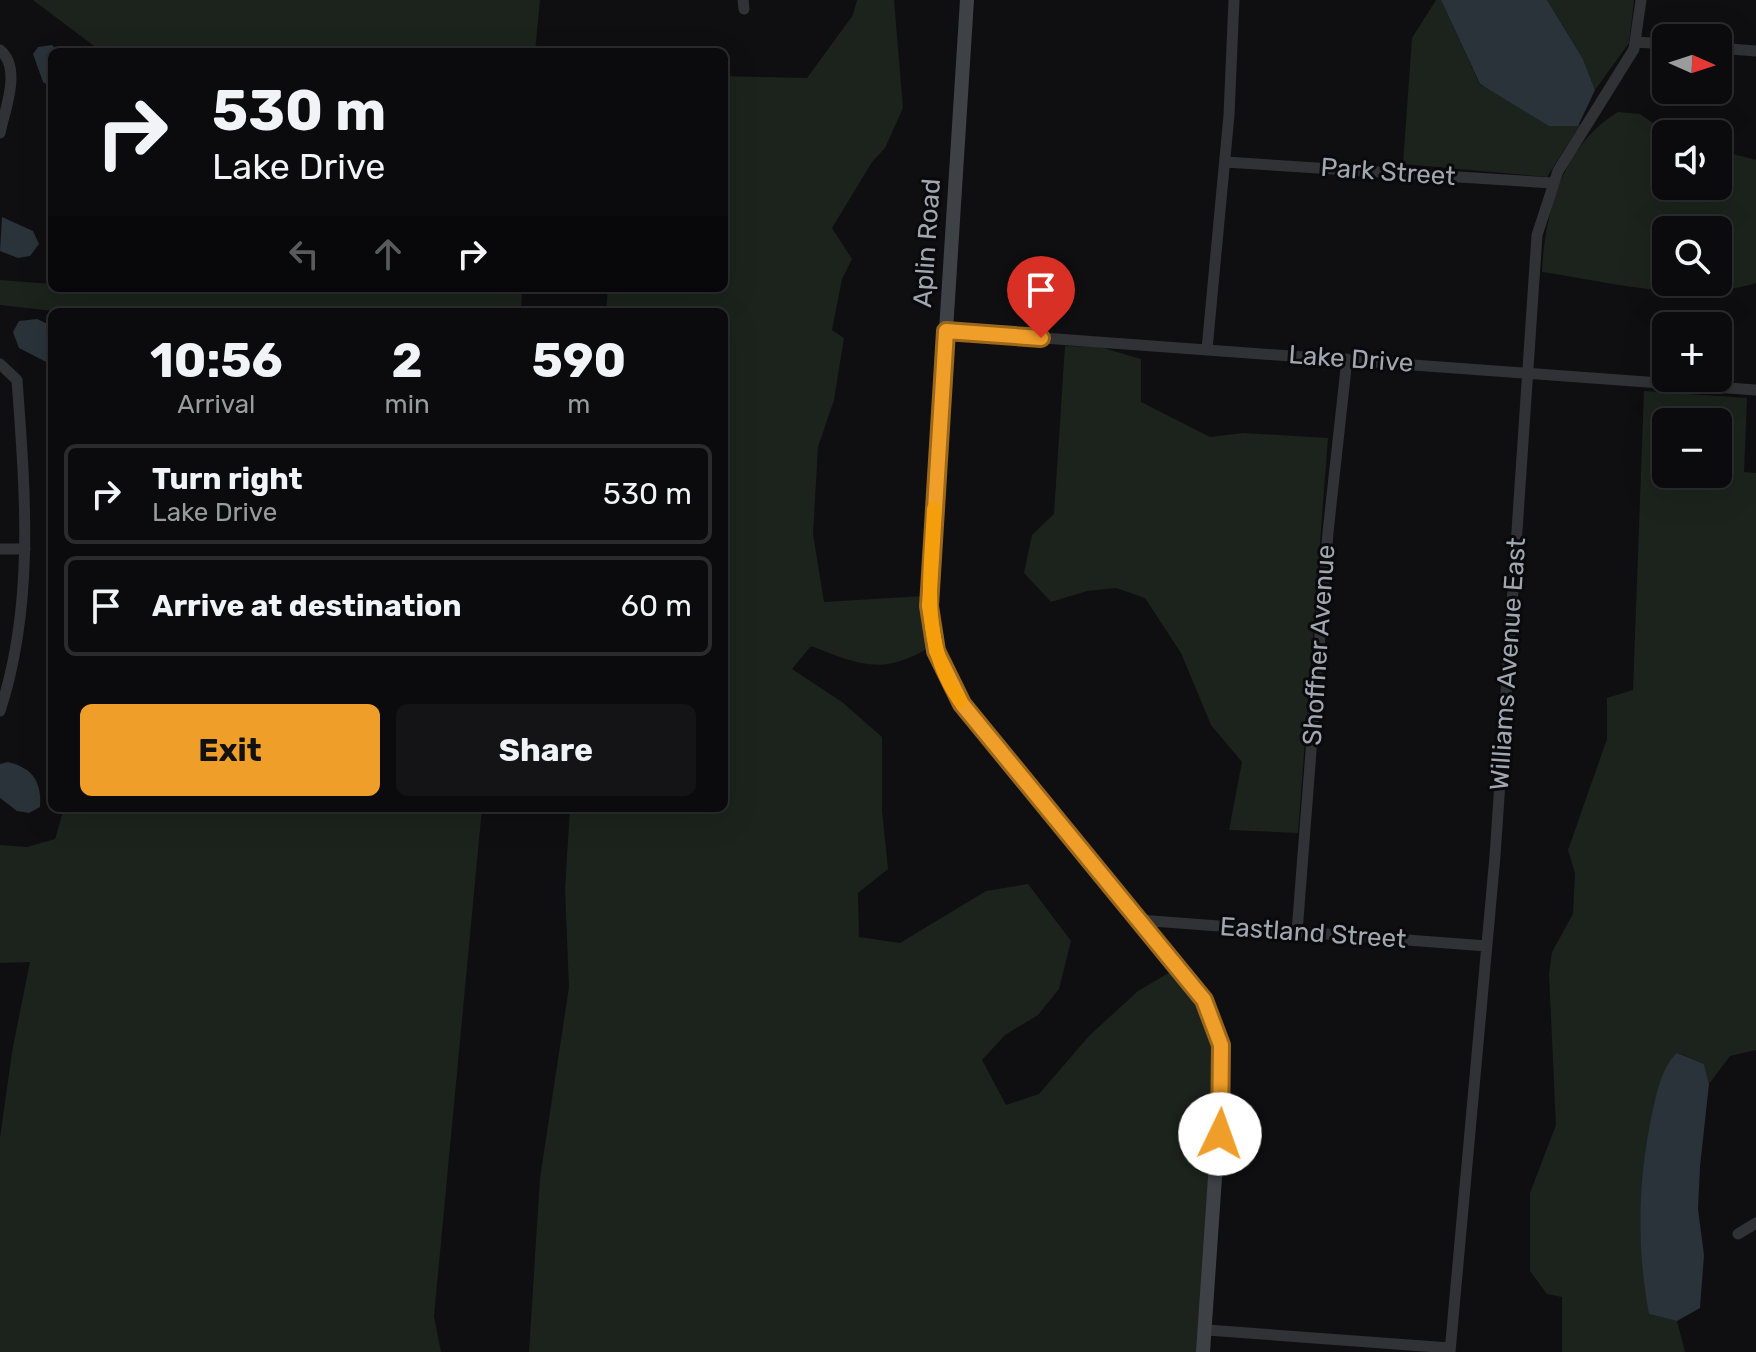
<!DOCTYPE html>
<html lang="en">
<head>
<meta charset="utf-8">
<style>
	body { margin:0; font-family:Rubik,sans-serif; background:#141416; color:#f1f3f6; height:100vh; display:flex; flex-direction:column; font-size:30px; white-space:nowrap }
	* { box-sizing:border-box; margin:0 }
	p { font-size:26px; color:#9a9b9d }
	.icon { flex:none; width:44px; height:44px; fill:none; stroke:currentColor; stroke-width:2; stroke-linecap:round; stroke-linejoin:round }
	.map { position:relative; flex:1; overflow:hidden }
	.sheet { position:absolute; left:48px; top:308px; width:680px; height:504px; display:flex; flex-direction:column; background:#0b0b0d; border-radius:12px; box-shadow:0 8px 32px #0002,0 0 0 2px #2b2b2e }
	.sheet>* { flex:none }
	.guide { position:absolute; left:48px; top:48px; width:680px; height:244px; border-radius:12px; box-shadow:0 8px 32px #0002,0 0 0 2px #2b2b2e; background:#0b0b0d; color:#f1f3f6; overflow:hidden }
	.needle { width:52px; rotate:93deg }
	.fabs { position:absolute; left:1652px; top:24px; display:grid; gap:16px }
	.fabs a { display:grid; place-items:center; width:80px; height:80px; border-radius:12px; background:#0b0b0d; box-shadow:0 8px 32px #0002,0 0 0 2px #2b2b2e; font-size:40px }
	.pin { position:absolute; display:grid; place-items:center; width:68px; height:68px; color:#fff; margin:-82px -34px; border-radius:50% 50% 50% 0; rotate:-45deg; box-shadow:0 0 8px #0007 }
	.pin .icon { rotate:45deg }
	.me { position:absolute; width:88px; margin:-44px; rotate:3deg; stroke-linejoin:round; filter:drop-shadow(0 0 6px #0008) }
	.turn { display:flex; align-items:center; gap:28px; height:168px; padding:0 32px; font-size:36px }
	.turn .icon { width:104px; height:104px; stroke-width:2.5 }
	.turn b { display:block; font-size:56px; line-height:68px }
	.lanes { display:flex; align-items:center; height:76px; padding:0 32px; background:#0003; justify-content:center; gap:40px; direction:ltr }
	.lanes .off { opacity:.35 }
	.eta { display:flex; justify-content:space-evenly; align-items:center; height:136px; text-align:center }
	.eta b { font-size:48px; font-weight:700; line-height:56px }
	.action { display:flex; gap:16px; margin-top:auto; padding:16px 32px }
	.action a { flex:1; height:92px; border-radius:12px; background:#ef9e29; color:#111; font-size:32px; font-weight:700; line-height:92px; text-align:center }
	.action a+a { background:#141416; color:#f1f3f6 }
	ul { padding:0; list-style:none }
	li { display:flex; align-items:center; gap:24px; height:100px; margin:0 16px 12px; padding:0 16px; border:4px solid #2b2b2e; border-radius:12px }
	li div { flex:1 }
	li b { display:block; font-size:30px }
	li em { font-style:normal }
	.map>svg:first-child { display:block }
	.green { fill:#1c231c; fill-rule:evenodd }
	.water { fill:#293339 }
	.lines { fill:none; stroke-linecap:round; stroke-linejoin:round }
	.street { stroke:#303235; stroke-width:11 }
	.secondary { stroke:#3e4145; stroke-width:14 }
	.route-casing { stroke:#9b671b; stroke-width:20 }
	.route { stroke:#ef9e29; stroke-width:14 }
	.slow { stroke:#f59e0b; stroke-width:14 }
	.labels { text-anchor:middle; dominant-baseline:central; stroke-width:6; stroke-linejoin:round; paint-order:stroke }
	.street-label { font-size:26px; fill:#a0a7b1; stroke:#0a0a0c }
</style>
</head>
<body>
<div class="map">
<svg width="1756" height="1352" viewBox="0 0 1756 1352">
	<rect width="100%" height="100%" fill="#0f0f11"/>
	<path class="green" d="M 33,0 L 540,0 L 535,52 L 102,52 Z
		M 857,0 L 894,0 L 903,108 L 885,148 L 872,162 L 832,228 L 852,259 L 842,279 L 832,330 L 844,338 L 834,400 L 818,447 L 813,534 L 824,602 L 923,596 L 928,648 C 882,676 858,664 811,646 L 792,669 L 842,702 L 882,737 L 882,810 L 888,869 L 858,893 L 859,937 L 900,943 L 986,891 L 1028,884 L 1071,941 L 1059,989 L 1038,1015 L 1005,1035 L 982,1060 L 1006,1105 L 1039,1094 L 1089,1036 L 1138,991 L 1172,971 C 1198,1002 1207,1021 1217,1061 L 1197,1352 L 529,1352 L 540,1178 L 569,987 L 565,890 L 570,808 L 724,808 L 724,312 L 606,312 L 608,288 L 724,288 L 724,76 L 807,78 L 853,15 Z
		M 1436,0 L 1441,0 L 1480,85 L 1580,125 L 1547,177 L 1403,164 L 1412,38 Z
		M 1547,0 L 1634,0 L 1629,43 L 1595,90 L 1583,59 Z
		M 1618,112 L 1640,114 L 1669,134 L 1666,134 L 1666,186 L 1718,186 L 1718,150 L 1756,160 L 1756,283 C 1689,304 1610,282 1542,272 C 1545,211 1563,145 1618,112 ZM 1666,230 L 1718,230 L 1718,282 L 1666,282 Z
		M 0,280 L 52,284 L 52,288 L 522,288 L 521,312 L 62,312 L 0,305 Z
		M 1065,346 L 1100,347 L 1141,359 L 1141,402 L 1210,437 L 1243,433 L 1328,438 L 1298,833 L 1229,830 L 1242,762 L 1211,725 L 1181,653 L 1145,598 L 1116,588 L 1087,591 L 1051,602 L 1024,573 L 1032,535 L 1054,514 Z
		M 1644,391 L 1747,398 L 1744,472 L 1756,473 L 1756,1050 L 1730,1056 L 1709,1084 L 1704,1064 L 1678,1053 L 1649,1314 L 1677,1321 L 1685,1352 L 1562,1352 L 1562,1297 L 1547,1294 L 1530,1271 L 1530,1193 L 1556,1125 L 1549,974 L 1552,952 L 1573,914 L 1575,873 L 1568,850 L 1607,739 L 1607,698 L 1633,690 ZM 1666,422 L 1718,422 L 1718,474 L 1666,474 Z
		M 64,808 L 482,808 L 434,1316 L 441,1352 L 0,1352 L 0,1138 L 12,1052 L 30,962 L 0,963 L 0,845 L 27,847 L 55,839 Z"/>
	<path class="water" d="M 1441,0 L 1547,0 L 1583,59 L 1595,90 L 1578,126 L 1549,126 L 1480,84 Z
		M 52,45 L 59,52 L 52,52 L 52,88 L 43,82 L 33,54 L 38,47 Z
		M 2,217 L 33,231 L 39,244 L 30,256 L 18,258 L 0,251 Z
		M 37,319 L 52,326 L 52,365 L 19,348 L 13,332 L 19,321 Z
		M 8,762 C 33,768 42,782 40,807 L 29,813 L 17,811 L 0,798 L 0,764 Z
		M 1677,1053 L 1704,1064 L 1709,1084 L 1700,1167 L 1698,1209 L 1704,1255 L 1700,1308 L 1677,1321 L 1649,1314 C 1636,1243 1638,1179 1653,1109 C 1658,1089 1662,1067 1677,1053 Z"/>
	<g class="lines">
		<path class="street" d="M 743,0 L 744,9
			M 1636,42 L 1666,44
			M 1718,48 L 1756,51
			M 0,50 C 22,68 5,109 0,133
			M 1225,162 L 1552,183
			M 946,331 L 1756,390
			M 1207,349 L 1229,115 L 1234,0
			M 0,364 L 17,380 C 25,490 35,604 0,711
			M 0,549 L 25,549
			M 1139,920 L 1487,946
			M 1297,932 L 1328,532 L 1347,359
			M 1738,1234 L 1756,1223
			M 1207,1330 L 1450,1348
			M 1450,1352 L 1495,856 L 1537,235 L 1558,171 L 1634,49 L 1641,0"/>
		<path class="secondary" d="M 967,0 L 929,598 C 927,636 941,673 962,704 L 1198,992 L 1213,1018 L 1223,1061 L 1203,1352"/>
	</g>
	<g class="lines">
		<defs>
			<path id="route" d="M 1041,338 L 946,331 L 929,606 L 936,651 L 962,704 L 1204,1000 L 1221,1045 L 1220,1134"/>
		</defs>
		<use href="#route" class="route-casing"/>
		<use href="#route" class="route"/>
		<path class="slow" d="M 934,509 C 931,576 919,643 960,701"/>
	</g>
	<g class="labels">
		<g class="street-label">
			<text transform="translate(1388 172) rotate(4)">Park Street</text>
			<text transform="translate(927 243) rotate(-86)">Aplin Road</text>
			<text transform="translate(1351 359) rotate(4)">Lake Drive</text>
			<text transform="translate(1319 645) rotate(-86)">Shoffner Avenue</text>
			<text transform="translate(1508 664) rotate(-86)">Williams Avenue East</text>
			<text transform="translate(1313 933) rotate(4)">Eastland Street</text>
		</g>
	</g>
</svg>
<div class="fabs">
<a><svg class="needle" viewBox="-14 -14 28 28"><path d="M0-13l5 13h-10z" fill="#e53935"/><path d="M0 13l5-13h-10z" fill="#9a9b9d"/></svg></a>
<a><svg class="icon" aria-label="sound" viewBox="0 0 24 24"><path d="M4 9h4l5-4v14l-5-4H4zM17 9q2 3 0 6"/></svg></a>
<a><svg class="icon" aria-label="search" viewBox="0 0 24 24"><circle cx="10" cy="10" r="6"/><path d="M15 15l6 6"/></svg></a>
<a>+</a>
<a>−</a>
</div>
<div class="pin" style="left:1041px;top:338px;background:#d93025"><svg class="icon" aria-label="arrive" viewBox="0 0 24 24"><path d="M6 21V4h12l-3 4 3 4H6"/></svg></div>
<svg class="me" style="left:1220px;top:1134px" viewBox="-20 -20 40 40"><circle r="19" fill="#fff"/><path d="M0-13L10 11 0 6-10 11z" fill="#ef9e29"/></svg>
<div class="guide">
<div class="turn"><svg class="icon" aria-label="right" viewBox="0 0 24 24"><path d="M7 20v-9h11M14 6l5 5-5 5"/></svg><div><b>530 m</b>Lake Drive</div></div>
<div class="lanes"><svg class="icon off" aria-label="left" viewBox="0 0 24 24"><path d="M17 20v-9H6M10 6l-5 5 5 5"/></svg><svg class="icon off" aria-label="ahead" viewBox="0 0 24 24"><path d="M12 20V5M6 11l6-6 6 6"/></svg><svg class="icon" aria-label="right" viewBox="0 0 24 24"><path d="M7 20v-9h11M14 6l5 5-5 5"/></svg></div>
</div>
<section class="sheet">
<div class="eta">
<div><b>10:56</b><p>Arrival</p></div>
<div><b>2</b><p>min</p></div>
<div><b>590</b><p>m</p></div>
</div>
<ul>
<li><svg class="icon" aria-label="right" viewBox="0 0 24 24"><path d="M7 20v-9h11M14 6l5 5-5 5"/></svg><div><b>Turn right</b><p>Lake Drive</p></div><em>530 m</em></li>
<li><svg class="icon" aria-label="arrive" viewBox="0 0 24 24"><path d="M6 21V4h12l-3 4 3 4H6"/></svg><div><b>Arrive at destination</b></div><em>60 m</em></li>
</ul>
<div class="action"><a>Exit</a><a>Share</a></div>
</section>
</div>
</body>
</html>
